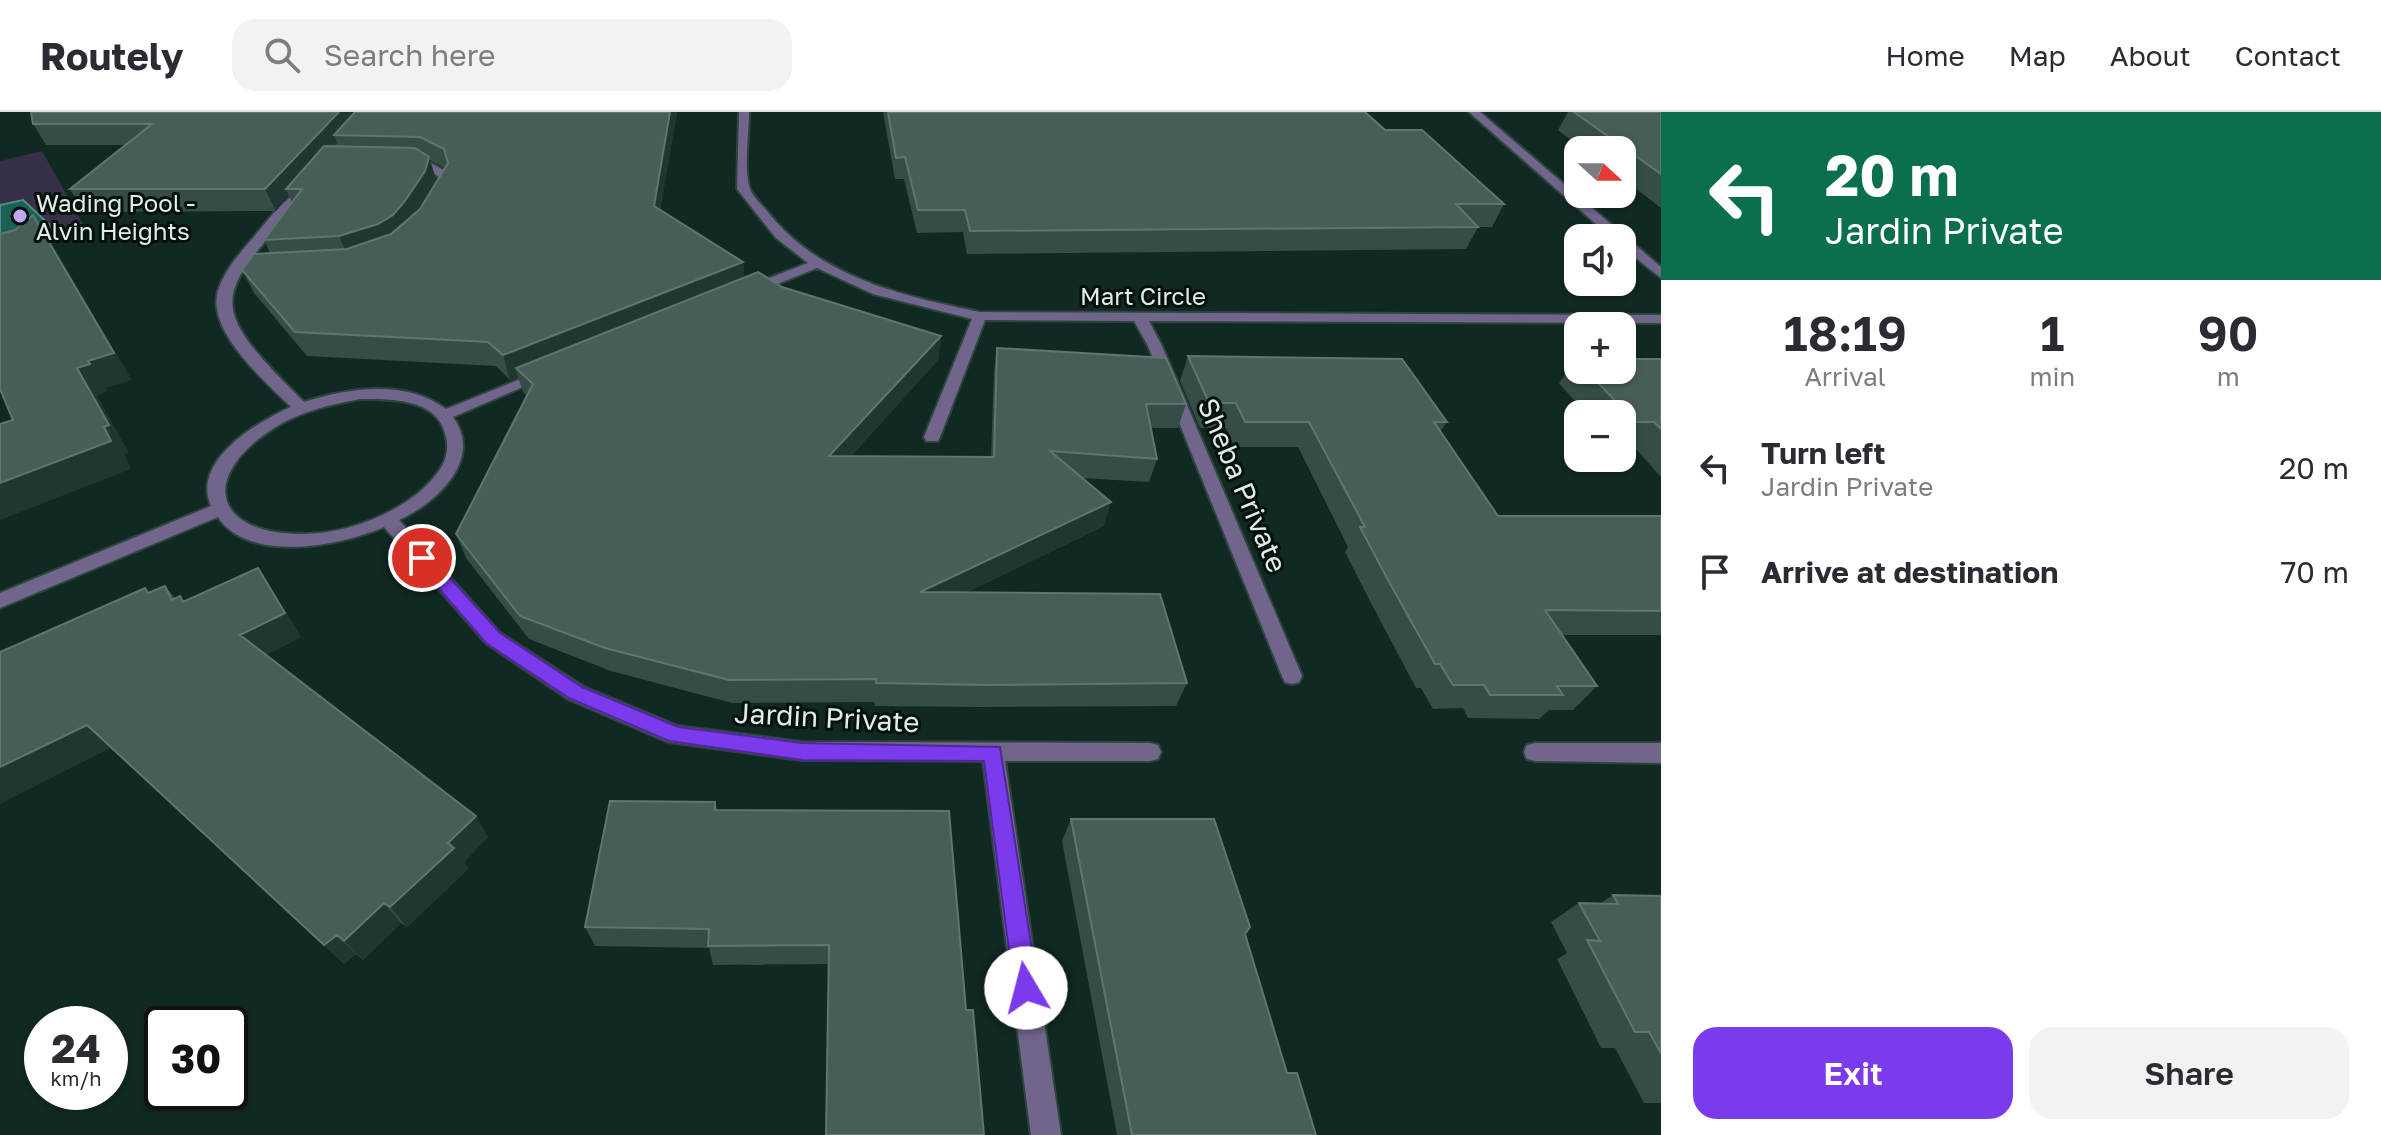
<!DOCTYPE html>
<html lang="en">
<head>
<meta charset="utf-8">
<style>
	body { margin:0; font-family:"Golos Text",sans-serif; background:#f2f2f3; color:#2b2b33; height:100vh; display:flex; flex-direction:column; font-size:30px; white-space:nowrap }
	* { box-sizing:border-box; margin:0 }
	p { font-size:26px; color:#7c7c81 }
	.icon { flex:none; width:44px; height:44px; fill:none; stroke:currentColor; stroke-width:2; stroke-linecap:round; stroke-linejoin:round }
	.map { position:relative; flex:1; overflow:hidden }
	.details { display:flex; flex-direction:column; background:#fff; width:720px }
	.details>* { flex:none }
	.hud { background:#0b6e4f; color:#fff; overflow:hidden }
	.needle { width:52px; rotate:111deg }
	.buttons { position:absolute; left:1564px; top:24px; display:grid; gap:16px }
	.buttons a { display:grid; place-items:center; width:72px; height:72px; border-radius:16px; background:#fff; box-shadow:0 2px 6px #0004; font-size:40px }
	.speed { position:absolute; left:24px; top:894px; display:flex; gap:16px; font-size:40px; font-weight:700; text-align:center }
	.speed>* { display:grid; place-content:center; width:104px; height:104px; border-radius:50%; background:#fff; box-shadow:0 2px 6px #0004; line-height:1 }
	.speed small { font-size:20px; font-weight:400 }
	.speed .limit { border:4px solid #111; border-radius:12px; background:#fff; color:#111 }
	.pin { position:absolute; display:grid; place-items:center; width:68px; height:68px; color:#fff; margin:-34px; border:4px solid #fff; border-radius:50%; box-shadow:0 2px 8px #0007 }
	.me { position:absolute; width:88px; margin:-44px; rotate:352deg; stroke-linejoin:round; filter:drop-shadow(0 0 6px #0008) }
	.turn { display:flex; align-items:center; gap:28px; height:168px; padding:0 32px; font-size:36px }
	.turn .icon { width:104px; height:104px; stroke-width:2.5 }
	.turn b { display:block; font-size:56px; line-height:68px }
	.eta { display:flex; justify-content:space-evenly; align-items:center; height:136px; text-align:center }
	.eta b { font-size:48px; font-weight:600; line-height:56px }
	.action { display:flex; gap:16px; margin-top:auto; padding:16px 32px }
	.action a { flex:1; height:92px; border-radius:24px; background:#7c3aed; color:#fff; font-size:32px; font-weight:600; line-height:92px; text-align:center }
	.action a+a { background:#f2f2f3; color:#2b2b33 }
	ul { padding:0; list-style:none }
	li { display:flex; align-items:center; gap:24px; height:104px; padding:0 32px }
	li div { flex:1 }
	li b { display:block; font-size:30px }
	li em { font-style:normal }
	header { display:flex; align-items:center; gap:48px; box-sizing:border-box; height:112px; padding:0 40px; background:#fff; border-bottom:2px solid #e1e1e2 }
	header strong { font-size:38px }
	nav { display:flex; gap:44px; margin-inline-start:auto; font-size:28px }
	.search { width:560px; height:72px; background:#f2f2f3; display:flex; align-items:center; gap:20px; box-sizing:border-box; padding:0 28px; border-radius:24px; color:#7c7c81; font-size:30px }
	main { display:flex; flex:1; min-height:0 }
	.map>svg:first-child { display:block }
	.green { fill:#372e48 }
	.water { fill:#1a6153; stroke:#558b80; stroke-width:2 }
	.lines { fill:none; stroke-linecap:round; stroke-linejoin:round }
	.minor-casing { stroke:#2e453f; stroke-width:4 }
	.minor { fill:#71658b; fill-rule:evenodd }
	.wall { fill:#354d46; fill-rule:evenodd }
	.shaded-wall { fill:#1f3731 }
	.building { fill:#475e58; stroke:#5f756e; stroke-width:2 }
	.route { fill:#7c3aed; stroke:#51269a; stroke-width:2 }
	.poi-dot { fill:#c1a8f3; stroke:#06100d; stroke-width:3 }
	.labels { text-anchor:middle; dominant-baseline:central; stroke-width:6; stroke-linejoin:round; paint-order:stroke }
	.far-poi-label { font-size:24px; fill:#dfeee9; stroke:#06100d; text-anchor:start }
	.far-street-label { font-size:24px; fill:#dfeee9; stroke:#06100d }
	.street-label { font-size:28px; fill:#dfeee9; stroke:#06100d }
</style>
</head>
<body>
<header>
<strong>Routely</strong>
<div class="search"><svg class="icon" aria-label="search" viewBox="0 0 24 24"><circle cx="10" cy="10" r="6"/><path d="M15 15l6 6"/></svg>Search here</div>
<nav><a>Home</a><a>Map</a><a>About</a><a>Contact</a></nav>
</header>
<main>
<div class="map">
<svg width="1661" height="1023" viewBox="0 0 1661 1023">
	<rect width="100%" height="100%" fill="#112923"/>
	<path class="green" d="M 42,39 L 87,119 L 0,143 L 0,49 Z"/>
	<path class="water" d="M 23,88 L 52,115 L 0,129 L 0,93 Z"/>
	<g class="lines">
		<defs>
			<path id="minor" d="M 739,0 L 749,0 C 749,23 744,52 749,74 C 751,83 761,92 767,99 C 818,165 902,184 980,200 L 1661,203 L 1661,211 L 1149,209 L 1162,234 L 1302,564 L 1299,570 L 1292,572 L 1285,570 L 1282,564 L 1148,234 L 1134,209 L 985,208 L 940,325 L 938,329 L 926,329 L 924,325 L 972,207 L 873,182 L 817,156 L 753,182 L 743,182 L 743,176 L 808,151 L 776,126 L 737,77 Z
				M 1469,0 L 1480,0 L 1661,155 L 1661,166 L 1622,135 L 1622,126 L 1612,126 Z
				M 408,48 L 429,50 L 449,61 L 452,74 L 443,88 L 433,85 L 440,74 L 439,65 L 423,55 L 404,53 L 402,51 Z
				M 300,79 L 306,83 L 304,86 C 214,186 203,190 304,290 C 348,276 406,267 446,297 L 540,259 L 550,259 L 553,262 L 453,305 C 484,348 436,391 399,408 L 500,521 L 584,575 L 678,614 L 802,630 L 1150,631 L 1158,633 L 1161,640 L 1158,647 L 1150,649 L 1005,649 L 1061,1023 L 1031,1023 L 983,649 L 802,648 L 668,630 L 568,587 L 486,531 L 384,415 C 341,434 249,452 218,405 L 0,496 L 0,481 L 211,394 C 191,349 257,310 291,295 C 265,269 206,219 218,179 C 224,159 239,142 252,127 C 265,112 283,87 300,79 ZM 360,287 C 391,287 439,286 446,325 C 449,337 446,350 438,360 C 411,398 349,422 303,422 C 212,422 199,364 274,316 C 301,299 329,293 360,287 Z
				M 1535,631 L 1661,631 L 1661,651 L 1535,649 L 1527,647 L 1524,640 L 1527,633 Z"/>
		</defs>
		<use href="#minor" class="minor-casing"/>
		<use href="#minor" class="minor"/>
	</g>
	<path class="wall" d="M 677,0 L 660,98 L 743,150 L 744,166 L 782,175 L 941,224 L 938,248 L 851,344 L 991,345 L 994,259 L 997,236 L 1186,292 L 1178,316 L 1151,316 L 1157,347 L 1149,370 L 1082,366 L 1104,414 L 965,481 L 1187,571 L 1176,594 L 980,595 L 875,594 L 874,590 L 732,591 L 611,559 L 529,527 L 466,446 L 456,422 L 527,284 L 523,280 L 518,265 L 510,268 L 496,254 L 307,244 L 254,181 L 242,158 L 270,141 L 264,128 L 292,90 L 289,84 L 276,99 L 84,100 L 70,77 L 126,33 L 46,33 L 33,12 ZM 430,48 L 445,56 L 434,74 L 436,67 Z
		M 883,0 L 1365,0 L 1385,18 L 1504,92 L 1492,115 L 1478,115 L 1466,137 L 967,142 L 963,120 L 917,121 L 904,67 L 895,67 Z
		M 1568,0 L 1661,0 L 1661,96 L 1622,66 L 1622,38 L 1584,38 L 1558,18 Z
		M 1188,244 L 1447,310 L 1440,320 L 1498,404 L 1661,404 L 1661,523 L 1562,523 L 1597,574 L 1573,598 L 1549,598 L 1539,607 L 1468,606 L 1463,596 L 1433,597 L 1421,576 L 1416,576 L 1372,493 L 1345,440 L 1348,435 L 1298,335 L 1234,335 L 1226,316 L 1200,316 L 1180,269 Z
		M 1576,247 L 1578,247 L 1578,258 L 1622,258 L 1661,247 L 1661,365 L 1634,335 L 1622,335 L 1622,302 L 1586,302 L 1559,271 Z
		M 258,456 L 301,525 L 266,543 L 488,725 L 464,750 L 468,757 L 407,815 L 401,811 L 363,848 L 356,842 L 344,852 L 111,636 L 145,476 L 149,481 L 165,474 L 175,486 L 183,489 Z
		M 715,690 L 717,698 L 966,898 L 984,1023 L 828,852 L 713,853 L 709,836 L 595,834 L 585,815 Z
		M 1071,707 L 1245,822 L 1287,961 L 1316,1023 L 1117,1023 L 1062,729 Z
		M 1613,783 L 1661,784 L 1661,991 L 1644,991 L 1615,936 L 1601,936 L 1557,847 L 1567,841 L 1551,810 L 1579,791 L 1601,791 Z"/>
	<path class="shaded-wall" d="M 339,0 L 365,0 L 334,23 L 337,31 L 296,77 L 286,77 L 289,84 L 276,99 L 265,77 Z
		M 670,0 L 677,0 L 657,116 L 654,94 Z
		M 429,45 L 436,67 L 432,81 L 413,112 L 349,147 L 339,124 Z
		M 33,103 L 50,129 L 132,268 L 106,276 L 108,279 L 97,284 L 129,341 L 124,342 L 131,357 L 0,408 L 0,371 L 77,256 Z
		M 743,150 L 745,173 L 516,256 L 518,265 L 510,268 L 503,243 Z
		M 941,224 L 938,248 L 829,368 L 829,344 Z
		M 1111,390 L 1104,414 L 917,504 L 920,480 Z
		M 258,456 L 301,525 L 258,547 L 240,523 Z
		M 87,613 L 111,636 L 0,692 L 0,655 Z
		M 476,704 L 488,725 L 464,750 L 468,757 L 407,815 L 390,795 L 448,731 Z
		M 384,791 L 401,811 L 363,848 L 344,829 Z
		M 337,823 L 356,842 L 344,852 L 324,833 Z"/>
	<path class="building" d="M 31,0 L 339,0 L 265,77 L 70,77 L 152,12 L 33,12 Z
		M 355,0 L 670,0 L 654,94 L 743,150 L 503,243 L 488,230 L 295,220 L 242,158 L 254,142 L 347,137 L 391,122 L 420,97 L 448,51 L 444,37 L 420,25 L 334,23 Z
		M 888,0 L 1365,0 L 1385,18 L 1422,18 L 1504,92 L 1456,92 L 1478,115 L 970,119 L 965,98 L 918,98 L 905,45 L 896,46 Z
		M 1574,0 L 1661,0 L 1661,62 Z
		M 324,34 L 415,36 L 429,45 L 425,59 L 405,89 L 393,103 L 378,112 L 339,124 L 264,128 L 302,77 L 286,77 Z
		M 33,103 L 114,241 L 88,249 L 90,252 L 77,256 L 109,313 L 104,315 L 111,329 L 0,371 L 0,312 L 13,308 L 0,277 L 0,122 L 15,118 Z
		M 758,160 L 782,175 L 941,224 L 829,344 L 994,345 L 997,236 L 1166,246 L 1186,292 L 1146,292 L 1157,347 L 1050,339 L 1111,390 L 920,480 L 1160,482 L 1187,571 L 985,573 L 876,571 L 876,567 L 729,568 L 605,536 L 520,504 L 456,422 L 533,272 L 516,256 Z
		M 1188,244 L 1402,247 L 1447,310 L 1434,310 L 1498,404 L 1661,404 L 1661,499 L 1545,498 L 1597,574 L 1557,574 L 1563,583 L 1490,583 L 1484,573 L 1453,573 L 1440,552 L 1435,552 L 1388,468 L 1360,415 L 1365,415 L 1309,310 L 1245,310 L 1236,291 L 1209,291 Z
		M 1622,247 L 1661,247 L 1661,317 L 1654,310 L 1635,310 L 1586,258 L 1622,258 Z
		M 258,456 L 285,501 L 240,523 L 476,704 L 448,731 L 454,736 L 390,795 L 384,791 L 344,829 L 337,823 L 324,833 L 87,613 L 0,655 L 0,540 L 145,476 L 148,481 L 165,474 L 172,488 L 180,484 L 183,490 Z
		M 610,689 L 715,690 L 715,698 L 949,699 L 966,898 L 973,898 L 984,1023 L 826,1023 L 829,833 L 708,834 L 709,817 L 585,815 Z
		M 1071,707 L 1214,707 L 1250,815 L 1245,822 L 1287,961 L 1297,961 L 1316,1023 L 1132,1023 Z
		M 1613,783 L 1661,784 L 1661,941 L 1649,920 L 1635,920 L 1587,828 L 1600,829 L 1579,791 L 1618,792 Z"/>
	<path class="route" d="M 422,440 L 428,442 L 500,521 L 582,575 L 678,615 L 802,631 L 1000,635 L 1038,876 L 1034,885 L 1026,888 L 1017,885 L 1014,876 L 984,649 L 802,648 L 669,629 L 569,586 L 486,531 L 416,450 L 414,446 L 416,442 Z"/>
	<circle class="poi-dot" cx="20" cy="104" r="8"/>
	<g class="labels">
		<g class="far-poi-label">
			<text x="36" y="90">Wading Pool -<tspan x="36" dy="28">Alvin Heights</tspan></text>
		</g>
		<g class="far-street-label">
			<text x="1143" y="183">Mart Circle</text>
		</g>
		<g class="street-label">
			<text transform="translate(1243 373) rotate(67)">Sheba Private</text>
			<text transform="translate(827 605) rotate(3)">Jardin Private</text>
		</g>
	</g>
</svg>
<div class="buttons">
<a><svg class="needle" viewBox="-14 -14 28 28"><path d="M0-13l5 13h-10z" fill="#e53935"/><path d="M0 13l5-13h-10z" fill="#7c7c81"/></svg></a>
<a><svg class="icon" aria-label="sound" viewBox="0 0 24 24"><path d="M4 9h4l5-4v14l-5-4H4zM17 9q2 3 0 6"/></svg></a>
<a>+</a>
<a>−</a>
</div>
<div class="speed"><div>24<small>km/h</small></div><div class="limit">30</div></div>
<div class="pin" style="left:422px;top:446px;background:#d93025"><svg class="icon" aria-label="arrive" viewBox="0 0 24 24"><path d="M6 21V4h12l-3 4 3 4H6"/></svg></div>
<svg class="me" style="left:1026px;top:876px" viewBox="-20 -20 40 40"><circle r="19" fill="#fff"/><path d="M0-13L10 11 0 6-10 11z" fill="#7c3aed"/></svg>
</div>
<section class="details">
<div class="hud">
<div class="turn"><svg class="icon" aria-label="left" viewBox="0 0 24 24"><path d="M17 20v-9H6M10 6l-5 5 5 5"/></svg><div><b>20 m</b>Jardin Private</div></div>
</div>
<div class="eta">
<div><b>18:19</b><p>Arrival</p></div>
<div><b>1</b><p>min</p></div>
<div><b>90</b><p>m</p></div>
</div>
<ul>
<li><svg class="icon" aria-label="left" viewBox="0 0 24 24"><path d="M17 20v-9H6M10 6l-5 5 5 5"/></svg><div><b>Turn left</b><p>Jardin Private</p></div><em>20 m</em></li>
<li><svg class="icon" aria-label="arrive" viewBox="0 0 24 24"><path d="M6 21V4h12l-3 4 3 4H6"/></svg><div><b>Arrive at destination</b></div><em>70 m</em></li>
</ul>
<div class="action"><a>Exit</a><a>Share</a></div>
</section>
</main>
</body>
</html>
